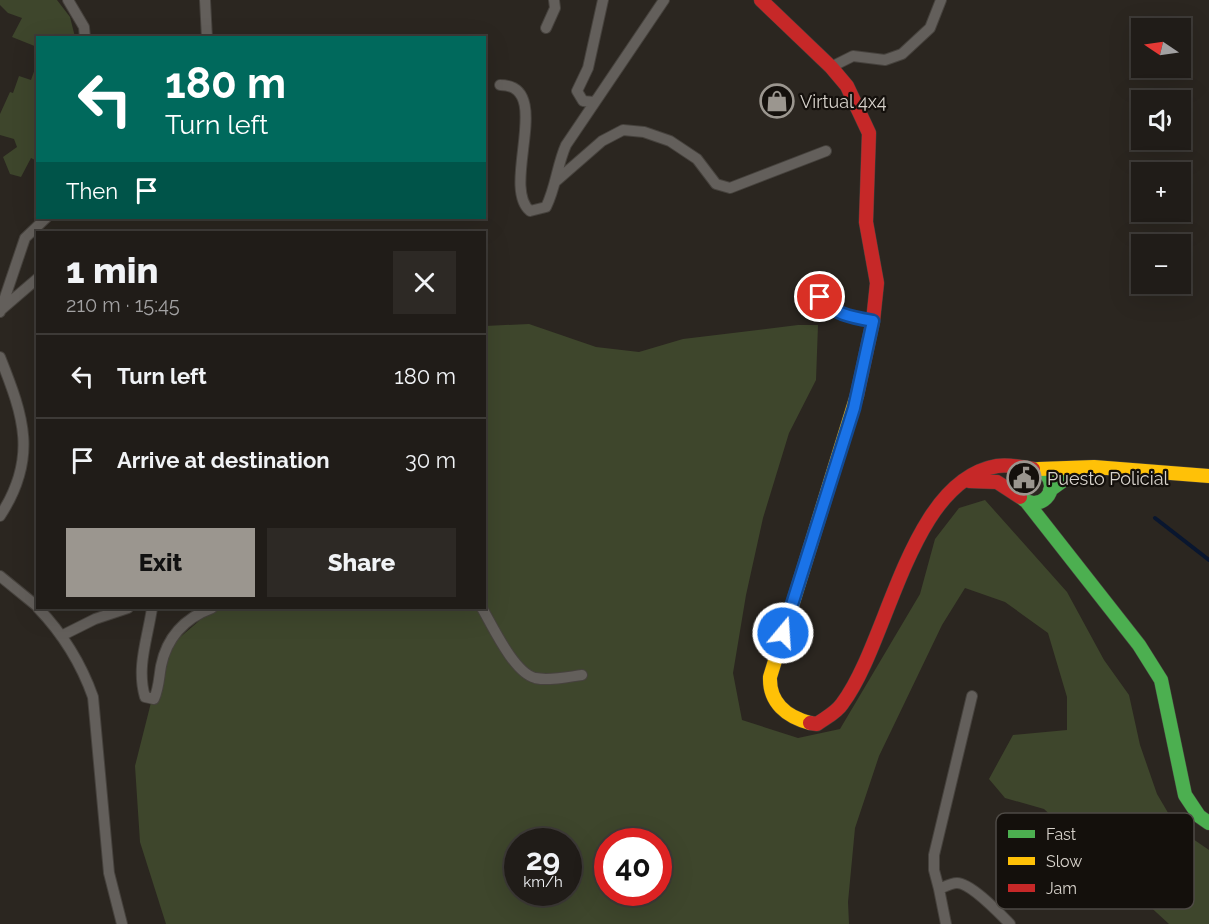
<!DOCTYPE html>
<html lang="en">
<head>
<meta charset="utf-8">
<style>
	body { margin:0; font-family:Raleway,sans-serif; background:#2d2925; color:#f1f3f6; height:100vh; display:flex; flex-direction:column; font-size:22px; white-space:nowrap }
	* { box-sizing:border-box; margin:0 }
	p { font-size:20px; color:#a2a1a2 }
	.icon { flex:none; width:33px; height:33px; fill:none; stroke:currentColor; stroke-width:2; stroke-linecap:round; stroke-linejoin:round }
	.map { position:relative; flex:1; overflow:hidden }
	.details { position:absolute; left:36px; top:231px; width:450px; height:378px; display:flex; flex-direction:column; background:#201c18; border-radius:0px; box-shadow:0 6px 24px #0002,0 0 0 2px #3d3a37 }
	.details>* { flex:none }
	.banner { position:absolute; left:36px; top:36px; width:450px; height:183px; border-radius:0px; box-shadow:0 6px 24px #0002,0 0 0 2px #3d3a37; background:#00695c; color:#fff; overflow:hidden }
	.needle { width:39px; rotate:283deg }
	.tools { position:absolute; left:1131px; top:18px; display:grid; gap:12px }
	.tools a { display:grid; place-items:center; width:60px; height:60px; border-radius:0px; background:#201c18; box-shadow:0 6px 24px #0002,0 0 0 2px #3d3a37; font-size:30px }
	.speed { position:absolute; left:504px; top:828px; display:flex; gap:12px; font-size:30px; font-weight:700; text-align:center }
	.speed>* { display:grid; place-content:center; width:78px; height:78px; border-radius:50%; background:#201c18; box-shadow:0 6px 24px #0002,0 0 0 2px #3d3a37; line-height:1 }
	.speed small { font-size:15px; font-weight:400 }
	.speed .limit { border:9px solid #d22; background:#fff; color:#111 }
	.pin { position:absolute; display:grid; place-items:center; width:51px; height:51px; color:#fff; margin:-26px; border:3px solid #fff; border-radius:50%; box-shadow:0 2px 6px #0007 }
	.me { position:absolute; width:66px; margin:-33px; rotate:18deg; stroke-linejoin:round; filter:drop-shadow(0 0 4px #0008) }
	.turn { display:flex; align-items:center; gap:21px; height:126px; padding:0 30px; font-size:27px }
	.turn .icon { width:78px; height:78px; stroke-width:2.5 }
	.turn b { display:block; font-size:42px; line-height:51px }
	.then { display:flex; align-items:center; height:57px; padding:0 30px; background:#0003; gap:12px; font-size:22px }
	.round { display:grid; place-items:center; flex:none; width:63px; height:63px; border-radius:0px; background:#2d2925 }
	.summary { display:flex; align-items:center; justify-content:space-between; height:102px; padding:0 30px }
	h1 { font-size:36px; font-weight:800; line-height:45px }
	.action { display:flex; gap:12px; margin-top:auto; padding:12px 30px }
	.action a { flex:1; height:69px; border-radius:0px; background:#9b968f; color:#111; font-size:24px; font-weight:800; line-height:69px; text-align:center }
	.action a+a { background:#2d2925; color:#f1f3f6 }
	ul { padding:0; list-style:none }
	li { display:flex; align-items:center; gap:18px; height:84px; padding:0 30px; border-top:2px solid #3d3a37 }
	li div { flex:1 }
	li b { display:block; font-size:22px }
	li em { font-style:normal }
	.map>svg:first-child { display:block }
	.green { fill:#3e462c; fill-rule:evenodd }
	.lines { fill:none; stroke-linecap:round; stroke-linejoin:round }
	.stream { stroke:#09162f; stroke-width:4 }
	.street-casing { stroke:#46423d; stroke-width:12 }
	.fast-casing { stroke:#46423d; stroke-width:15 }
	.slow-casing { stroke:#46423d; stroke-width:15 }
	.jam-casing { stroke:#46423d; stroke-width:15 }
	.street { stroke:#635f5b; stroke-width:10 }
	.fast { stroke:#4caf50; stroke-width:14 }
	.slow { stroke:#ffc107; stroke-width:14 }
	.jam { stroke:#c62828; stroke-width:14 }
	.route-casing { stroke:#114b97; stroke-width:15 }
	.route { stroke:#1a73e8; stroke-width:10 }
	.labels { text-anchor:middle; dominant-baseline:central; stroke-width:4.5; stroke-linejoin:round; paint-order:stroke }
	.poi-label { font-size:18px; fill:#d7d2cb; stroke:#14100c; text-anchor:start }
	.key { fill:#14100c; stroke:#4e4a45; stroke-width:1.5 }
	.key-label { font-size:16px; fill:#d7d2cb }
</style>
</head>
<body>
<div class="map">
<svg width="1209" height="924" viewBox="0 0 1209 924">
	<rect width="100%" height="100%" fill="#2b2620"/>
	<path class="green" d="M 0,0 L 57,0 L 70,17 L 75,37 L 38,38 L 37,47 L 12,37 L 22,18 L 8,13 L 0,5 Z
		M 37,63 L 37,161 L 31,158 L 21,177 L 10,174 L 3,157 L 17,147 L 14,139 L 0,135 L 0,114 L 10,92 L 13,93 L 19,76 L 31,80 Z
		M 529,324 L 596,347 L 639,352 L 683,339 L 798,325 L 818,325 L 816,380 L 789,433 L 763,518 L 746,595 L 733,673 L 742,720 L 798,738 L 840,729 L 920,594 L 935,539 L 959,508 L 985,500 L 1067,592 L 1104,660 L 1129,695 L 1140,745 L 1157,794 L 1177,828 L 1209,850 L 1209,924 L 1169,924 L 1044,809 L 1005,798 L 989,779 L 1013,735 L 1067,730 L 1067,697 L 1048,633 L 1005,602 L 965,588 L 942,625 L 879,756 L 855,828 L 848,902 L 849,924 L 166,924 L 140,842 L 135,766 L 164,651 L 214,608 L 484,608 L 485,326 ZM 518,842 L 568,842 L 568,892 L 518,892 ZM 608,842 L 658,842 L 658,892 L 608,892 Z"/>
	<g class="lines">
		<path class="stream" d="M 1155,518 L 1209,560"/>
		<defs>
			<path id="street" d="M 68,0 L 84,27 L 85,38
				M 205,0 L 207,38
				M 546,28 L 555,8 L 554,0
				M 831,67 L 853,56 L 885,60 L 902,54 L 930,28 L 941,0
				M 500,85 C 555,85 500,186 530,211 L 546,207 C 556,187 557,165 566,145 L 664,0
				M 594,102 L 583,101 L 577,91 L 588,68 L 603,0
				M 555,182 L 602,141 L 623,130 L 644,132 L 670,141 L 697,159 L 716,184 L 730,188 L 826,151
				M 817,278 C 818,284 818,291 820,297 C 826,314 859,318 873,321
				M 2,309 L 38,278
				M 0,312 L 25,238 L 46,218
				M 0,357 C 24,417 38,458 0,516
				M 0,576 L 38,607
				M 38,608 C 63,634 81,663 93,697 L 109,873 L 122,924
				M 152,608 C 148,637 136,667 145,697 L 154,699 C 159,688 159,677 161,666 C 167,637 185,618 212,608
				M 482,608 C 492,625 514,673 535,678 C 550,681 567,677 582,675
				M 61,636 L 95,619 L 128,608
				M 939,889 L 934,870 L 934,855 L 972,696
				M 946,924 L 939,889 C 944,887 951,883 957,883 C 971,883 1000,914 1010,924"/>
			<path id="fast" d="M1017 486a17 17 0 1 1 34 0a17 17 0 1 1-34 0Z
				M 1050,490 L 1068,477 L 1088,474
				M 1026,501 L 1139,645 L 1161,680 L 1185,795 L 1199,816 L 1209,823"/>
			<path id="slow" d="M 1039,469 L 1094,467 L 1209,476
				M 810,723 C 787,717 769,703 770,677 L 857,395"/>
			<path id="jam" d="M 761,0 L 831,67 L 847,86 L 869,133 L 866,222 L 877,283 L 873,321 L 857,395
				M 969,481 L 997,482 L 1020,497
				M 810,723 L 817,724 C 825,718 836,713 842,704 C 889,642 909,481 997,466 C 1009,464 1021,467 1033,469"/>
		</defs>
		<use href="#street" class="street-casing"/>
		<use href="#fast" class="fast-casing"/>
		<use href="#slow" class="slow-casing"/>
		<use href="#jam" class="jam-casing"/>
		<use href="#street" class="street"/>
		<use href="#fast" class="fast"/>
		<use href="#slow" class="slow"/>
		<use href="#jam" class="jam"/>
	</g>
	<g class="lines">
		<defs>
			<path id="route" d="M 783,633 L 854,408 L 873,321 C 856,318 830,314 820,297"/>
		</defs>
		<use href="#route" class="route-casing"/>
		<use href="#route" class="route"/>
	</g>
	<defs>
		<symbol id="shop-ring" viewBox="-11 -11 22 22"><circle r="9.5" fill="#14100c" stroke="#9b968f" stroke-width="1.5"/><path d="M-5-2.5h2.3a2.7 3.5 0 0 1 5.4 0H5L5.5 6h-11ZM-1.5-2.5h3a1.5 2.3 0 0 0-3 0Z" fill="#9b968f"/></symbol>
		<symbol id="civic-ring" viewBox="-11 -11 22 22"><circle r="9.5" fill="#14100c" stroke="#9b968f" stroke-width="1.5"/><path d="M-.6-6.5H3V-4.5H.6V-3L4-1V1h2V6H-6V1h2V-1L-.6-3ZM-1.2 2.5V6h2.4V2.5Z" fill="#9b968f"/></symbol>
	</defs>
	<g fill-rule="evenodd">
		<use href="#shop-ring" x="758" y="82" width="38" height="38"/>
		<use href="#civic-ring" x="1005" y="459" width="38" height="38"/>
	</g>
	<g class="labels">
		<g class="poi-label">
			<text x="800" y="101">Virtual 4x4</text>
			<text x="1047" y="478">Puesto Policial</text>
		</g>
	</g>
	<rect x="996" y="813" width="198" height="96" rx="9" class="key"/>
	<rect x="1008" y="830" width="27" height="8" fill="#4caf50"/>
	<rect x="1008" y="857" width="27" height="8" fill="#ffc107"/>
	<rect x="1008" y="884" width="27" height="8" fill="#c62828"/>
	<g class="key-label">
		<text x="1046" y="840">Fast</text>
		<text x="1046" y="867">Slow</text>
		<text x="1046" y="894">Jam</text>
	</g>
</svg>
<div class="tools">
<a><svg class="needle" viewBox="-14 -14 28 28"><path d="M0-13l5 13h-10z" fill="#e53935"/><path d="M0 13l5-13h-10z" fill="#a2a1a2"/></svg></a>
<a><svg class="icon" aria-label="sound" viewBox="0 0 24 24"><path d="M4 9h4l5-4v14l-5-4H4zM17 9q2 3 0 6"/></svg></a>
<a>+</a>
<a>−</a>
</div>
<div class="speed"><div>29<small>km/h</small></div><div class="limit">40</div></div>
<div class="pin" style="left:820px;top:297px;background:#d93025"><svg class="icon" aria-label="arrive" viewBox="0 0 24 24"><path d="M6 21V4h12l-3 4 3 4H6"/></svg></div>
<svg class="me" style="left:783px;top:633px" viewBox="-20 -20 40 40"><circle r="17" fill="#1a73e8" stroke="#fff" stroke-width="3"/><path d="M0-11L8 9 0 5-8 9z" fill="#fff"/></svg>
<div class="banner">
<div class="turn"><svg class="icon" aria-label="left" viewBox="0 0 24 24"><path d="M17 20v-9H6M10 6l-5 5 5 5"/></svg><div><b>180 m</b>Turn left</div></div>
<div class="then">Then<svg class="icon" aria-label="arrive" viewBox="0 0 24 24"><path d="M6 21V4h12l-3 4 3 4H6"/></svg></div>
</div>
<section class="details">
<div class="summary"><div><h1>1 min</h1><p>210 m · 15:45</p></div><a class="round"><svg class="icon" aria-label="close" viewBox="0 0 24 24"><path d="M6 6l12 12M18 6L6 18"/></svg></a></div>
<ul>
<li><svg class="icon" aria-label="left" viewBox="0 0 24 24"><path d="M17 20v-9H6M10 6l-5 5 5 5"/></svg><div><b>Turn left</b></div><em>180 m</em></li>
<li><svg class="icon" aria-label="arrive" viewBox="0 0 24 24"><path d="M6 21V4h12l-3 4 3 4H6"/></svg><div><b>Arrive at destination</b></div><em>30 m</em></li>
</ul>
<div class="action"><a>Exit</a><a>Share</a></div>
</section>
</div>
</body>
</html>
